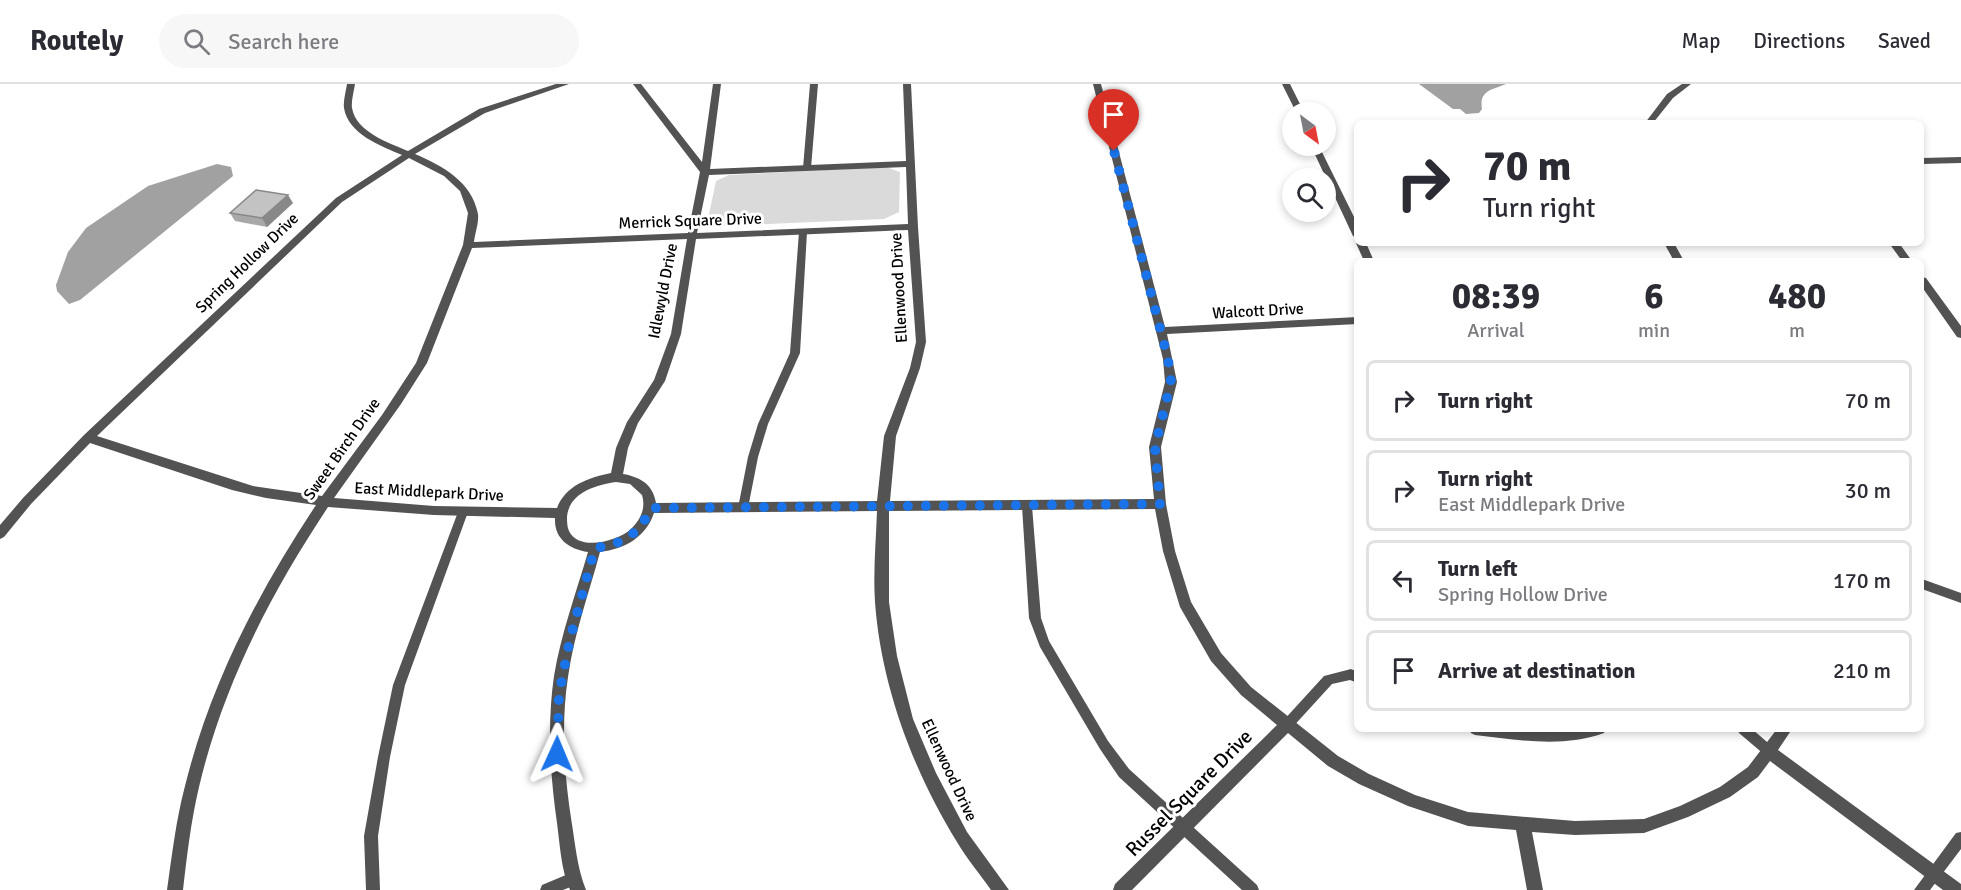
<!DOCTYPE html>
<html lang="en">
<head>
<meta charset="utf-8">
<style>
	body { margin:0; font-family:Signika,sans-serif; background:#f7f7f7; color:#2b2b33; height:100vh; display:flex; flex-direction:column; font-size:22px; white-space:nowrap }
	* { box-sizing:border-box; margin:0 }
	p { font-size:20px; color:#7c7c81 }
	.icon { flex:none; width:33px; height:33px; fill:none; stroke:currentColor; stroke-width:2; stroke-linecap:round; stroke-linejoin:round }
	.map { position:relative; flex:1; overflow:hidden }
	.drawer { position:absolute; left:1354px; top:174px; width:570px; height:474px; display:flex; flex-direction:column; background:#fff; border-radius:9px; box-shadow:0 3px 9px #0003 }
	.drawer>* { flex:none }
	.hud { position:absolute; left:1354px; top:36px; width:570px; height:126px; border-radius:9px; box-shadow:0 3px 9px #0003; background:#fff; color:#2b2b33; overflow:hidden }
	.needle { width:39px; rotate:148deg }
	.buttons { position:absolute; left:1282px; top:18px; display:grid; gap:12px }
	.buttons a { display:grid; place-items:center; width:54px; height:54px; border-radius:50%; background:#fff; box-shadow:0 3px 9px #0003; font-size:30px }
	.pin { position:absolute; display:grid; place-items:center; width:51px; height:51px; color:#fff; margin:-62px -26px; border-radius:50% 50% 50% 0; rotate:-45deg; box-shadow:0 0 6px #0007 }
	.pin .icon { rotate:45deg }
	.me { position:absolute; width:66px; margin:-33px; rotate:1deg; stroke-linejoin:round; filter:drop-shadow(0 0 4px #0008) }
	.turn { display:flex; align-items:center; gap:21px; height:126px; padding:0 30px; font-size:27px }
	.turn .icon { width:78px; height:78px; stroke-width:2.5 }
	.turn b { display:block; font-size:42px; line-height:51px }
	.eta { display:flex; justify-content:space-evenly; align-items:center; height:102px; text-align:center }
	.eta b { font-size:36px; font-weight:800; line-height:42px }
	ul { padding:0; list-style:none }
	li { display:flex; align-items:center; gap:18px; height:81px; margin:0 12px 9px; padding:0 18px; border:3px solid #e1e1e2; border-radius:9px }
	li div { flex:1 }
	li b { display:block; font-size:22px }
	li em { font-style:normal }
	header { display:flex; align-items:center; gap:36px; box-sizing:border-box; height:84px; padding:0 30px; background:#fff; border-bottom:2px solid #e1e1e2 }
	header strong { font-size:28px }
	nav { display:flex; gap:33px; margin-inline-start:auto; font-size:21px }
	.search { width:420px; height:54px; background:#f7f7f7; display:flex; align-items:center; gap:15px; box-sizing:border-box; padding:0 21px; border-radius:33px; color:#7c7c81; font-size:22px }
	.map>svg:first-child { display:block }
	.green { fill:#dadada }
	.water { fill:#a1a1a1 }
	.lines { fill:none; stroke-linecap:round; stroke-linejoin:round }
	.lane { fill:#535353; fill-rule:evenodd }
	.street { fill:#535353; fill-rule:evenodd }
	.wall { fill:#a8a8a8 }
	.shaded-wall { fill:#888 }
	.building { fill:#c3c3c3; stroke:#888; stroke-width:1.5 }
	.route { stroke:#1a73e8; stroke-width:10; stroke-dasharray:0 18 }
	.labels { text-anchor:middle; dominant-baseline:central; stroke-width:6; stroke-linejoin:round; paint-order:stroke }
	.street-label { font-size:16px; fill:#000; stroke:#fff }
	.near-street-label { font-size:20px; fill:#000; stroke:#fff }
</style>
</head>
<body>
<header>
<strong>Routely</strong>
<div class="search"><svg class="icon" aria-label="search" viewBox="0 0 24 24"><circle cx="10" cy="10" r="6"/><path d="M15 15l6 6"/></svg>Search here</div>
<nav><a>Map</a><a>Directions</a><a>Saved</a></nav>
</header>
<div class="map">
<svg width="1961" height="806" viewBox="0 0 1961 806">
	<rect width="100%" height="100%" fill="#fff"/>
	<path class="green" d="M 886,83 L 900,88 L 899,128 L 884,135 L 720,142 L 708,135 L 716,97 L 729,91 Z"/>
	<path class="water" d="M 1419,0 L 1506,0 C 1492,6 1479,6 1482,25 L 1479,29 L 1466,30 L 1460,25 L 1453,25 Z
		M 217,80 L 231,83 L 233,92 L 80,216 L 69,220 L 57,207 L 56,201 L 68,168 L 86,144 L 148,102 Z"/>
	<g class="lines">
		<path class="lane" d="M 810,0 L 818,0 L 811,84 L 807,86 L 803,84 Z
			M 803,145 L 807,148 L 800,269 L 768,340 L 758,373 L 748,424 L 747,427 L 739,427 L 738,424 L 748,373 L 758,340 L 790,269 L 799,148 Z
			M 1027,418 L 1031,419 L 1032,422 L 1041,534 L 1049,557 L 1108,657 L 1129,685 L 1257,801 L 1259,806 L 1242,806 L 1119,693 L 1100,665 L 1040,563 L 1029,534 L 1022,422 L 1023,419 Z
			M 463,424 L 467,425 L 468,428 L 405,601 L 390,673 L 378,752 L 380,806 L 366,806 L 364,752 L 378,673 L 393,601 L 458,428 L 459,425 Z
			M 1351,585 L 1358,588 L 1358,599 L 1350,596 L 1332,600 L 1290,646 L 1286,648 L 1282,646 L 1280,642 L 1282,638 L 1324,592 Z
			M 1469,645 L 1606,645 L 1604,649 C 1564,664 1516,656 1475,651 L 1471,649 Z
			M 1737,645 L 1752,645 L 1774,664 L 1776,668 L 1774,672 L 1770,674 L 1766,672 L 1739,649 Z
			M 1961,748 L 1961,765 L 1930,806 L 1914,806 L 1956,749 Z
			M 573,788 L 578,790 L 580,795 L 578,800 L 563,806 L 540,806 L 542,801 Z"/>
		<path class="street" d="M 347,0 L 355,0 C 354,7 351,17 352,24 C 356,48 389,59 408,67 L 479,25 L 556,0 L 569,0 L 485,29 L 415,70 C 443,82 472,98 478,130 C 479,139 475,149 474,158 L 688,149 L 700,88 L 633,0 L 641,0 L 702,78 L 713,0 L 721,0 L 710,85 L 906,77 L 903,0 L 911,0 L 918,143 L 926,258 L 920,284 L 896,352 L 890,417 L 1154,415 L 1149,363 L 1165,298 L 1163,275 L 1093,0 L 1101,0 L 1165,243 L 1358,233 L 1358,240 L 1167,250 L 1177,298 L 1161,363 L 1166,420 L 1175,467 L 1191,518 L 1221,569 L 1251,603 L 1338,672 L 1369,690 L 1415,711 L 1468,728 L 1575,737 L 1644,735 L 1680,722 L 1720,703 L 1748,683 L 1777,645 L 1792,645 L 1778,666 L 1961,800 L 1961,806 L 1943,806 L 1770,677 L 1758,693 L 1730,713 L 1688,733 L 1644,749 L 1575,751 L 1532,748 L 1543,806 L 1527,806 L 1516,746 L 1468,742 L 1408,722 L 1359,700 L 1328,682 L 1288,649 L 1132,806 L 1113,806 L 1115,800 L 1277,641 L 1241,611 L 1211,577 L 1180,523 L 1163,467 L 1155,425 L 889,427 L 889,518 L 897,572 L 913,635 L 936,689 L 967,748 L 1009,806 L 991,806 C 980,790 967,775 957,758 C 913,687 881,601 875,518 C 873,488 876,457 877,427 L 654,429 C 646,453 625,465 600,468 C 589,509 574,550 568,593 C 561,639 564,688 571,734 C 575,758 577,784 586,806 L 570,806 C 561,786 560,761 557,739 C 550,690 547,641 554,592 C 561,550 576,509 588,468 C 568,465 554,454 555,434 L 434,431 L 328,423 C 271,509 223,601 199,703 C 191,737 187,771 183,806 L 167,806 C 172,771 176,736 185,702 C 210,601 258,508 316,421 L 266,414 L 232,406 L 90,359 L 31,420 L 4,453 L 0,455 L 0,441 L 23,414 L 84,351 L 336,114 L 402,71 C 381,62 348,50 344,24 C 343,17 346,7 347,0 ZM 409,74 L 444,92 L 460,107 L 468,129 L 463,161 L 416,279 L 382,331 L 322,412 L 253,402 L 97,352 L 342,118 ZM 906,83 L 908,140 L 697,149 L 709,91 ZM 908,146 L 916,258 L 910,284 L 884,352 L 877,417 L 656,419 C 653,400 640,393 623,390 L 628,364 L 638,339 L 665,297 L 681,250 L 696,155 ZM 687,155 L 671,250 L 654,296 L 627,338 L 616,364 L 611,389 C 588,394 566,401 557,424 L 434,422 L 334,414 L 401,320 L 427,279 L 472,164 ZM 616,398 L 630,400 L 642,411 C 646,424 641,435 631,445 C 618,457 579,468 569,447 C 567,443 567,437 567,433 C 569,409 595,401 616,398 Z
			M 1282,0 L 1290,0 L 1304,28 L 1296,28 Z
			M 1682,0 L 1691,0 L 1673,14 L 1653,39 L 1645,39 L 1667,10 Z
			M 1311,62 L 1319,62 L 1358,141 L 1358,155 L 1353,152 Z
			M 1961,73 L 1961,79 L 1922,80 L 1922,74 Z
			M 1358,157 L 1358,159 L 1366,159 L 1374,177 L 1364,177 L 1356,159 Z
			M 1664,159 L 1674,159 L 1684,177 L 1674,177 Z
			M 1889,159 L 1899,159 L 1912,177 L 1902,177 Z
			M 1922,193 L 1926,194 L 1961,242 L 1961,254 L 1957,253 L 1922,203 Z
			M 1922,495 L 1961,509 L 1961,519 L 1922,505 Z"/>
	</g>
	<path class="wall" d="M 293,119 L 267,143 L 235,137 L 230,129 Z"/>
	<path class="shaded-wall" d="M 288,111 L 293,119 L 267,143 L 262,134 Z"/>
	<path class="building" d="M 256,106 L 288,111 L 262,134 L 230,129 Z"/>
	<g class="lines">
		<path class="route" d="M 557,670 L 559,611 L 570,555 L 595,464 C 624,460 639,450 651,424 L 1160,420 L 1155,363 L 1171,298 L 1168,275 L 1114,67"/>
	</g>
	<g class="labels">
		<g class="street-label">
			<text transform="translate(690 137) rotate(-2)">Merrick Square Drive</text>
			<text transform="translate(247 179) rotate(-44)">Spring Hollow Drive</text>
			<text transform="translate(899 204) rotate(-93)">Ellenwood Drive</text>
			<text transform="translate(663 207) rotate(-79)">Idlewyld Drive</text>
			<text transform="translate(1258 227) rotate(-3)">Walcott Drive</text>
			<text transform="translate(342 365) rotate(-55)">Sweet Birch Drive</text>
			<text transform="translate(429 408) rotate(3)">East Middlepark Drive</text>
			<text transform="translate(949 686) rotate(65)">Ellenwood Drive</text>
		</g>
		<g class="near-street-label">
			<text transform="translate(1189 709) rotate(-45)">Russel Square Drive</text>
		</g>
	</g>
</svg>
<div class="buttons">
<a><svg class="needle" viewBox="-14 -14 28 28"><path d="M0-13l5 13h-10z" fill="#e53935"/><path d="M0 13l5-13h-10z" fill="#7c7c81"/></svg></a>
<a><svg class="icon" aria-label="search" viewBox="0 0 24 24"><circle cx="10" cy="10" r="6"/><path d="M15 15l6 6"/></svg></a>
</div>
<div class="pin" style="left:1114px;top:67px;background:#d93025"><svg class="icon" aria-label="arrive" viewBox="0 0 24 24"><path d="M6 21V4h12l-3 4 3 4H6"/></svg></div>
<svg class="me" style="left:557px;top:670px" viewBox="-20 -20 40 40"><path d="M0-17L14 15 0 8-14 15z" fill="#1a73e8" stroke="#fff" stroke-width="4"/></svg>
<div class="hud">
<div class="turn"><svg class="icon" aria-label="right" viewBox="0 0 24 24"><path d="M7 20v-9h11M14 6l5 5-5 5"/></svg><div><b>70 m</b>Turn right</div></div>
</div>
<section class="drawer">
<div class="eta">
<div><b>08:39</b><p>Arrival</p></div>
<div><b>6</b><p>min</p></div>
<div><b>480</b><p>m</p></div>
</div>
<ul>
<li><svg class="icon" aria-label="right" viewBox="0 0 24 24"><path d="M7 20v-9h11M14 6l5 5-5 5"/></svg><div><b>Turn right</b></div><em>70 m</em></li>
<li><svg class="icon" aria-label="right" viewBox="0 0 24 24"><path d="M7 20v-9h11M14 6l5 5-5 5"/></svg><div><b>Turn right</b><p>East Middlepark Drive</p></div><em>30 m</em></li>
<li><svg class="icon" aria-label="left" viewBox="0 0 24 24"><path d="M17 20v-9H6M10 6l-5 5 5 5"/></svg><div><b>Turn left</b><p>Spring Hollow Drive</p></div><em>170 m</em></li>
<li><svg class="icon" aria-label="arrive" viewBox="0 0 24 24"><path d="M6 21V4h12l-3 4 3 4H6"/></svg><div><b>Arrive at destination</b></div><em>210 m</em></li>
</ul>
</section>
</div>
</body>
</html>
